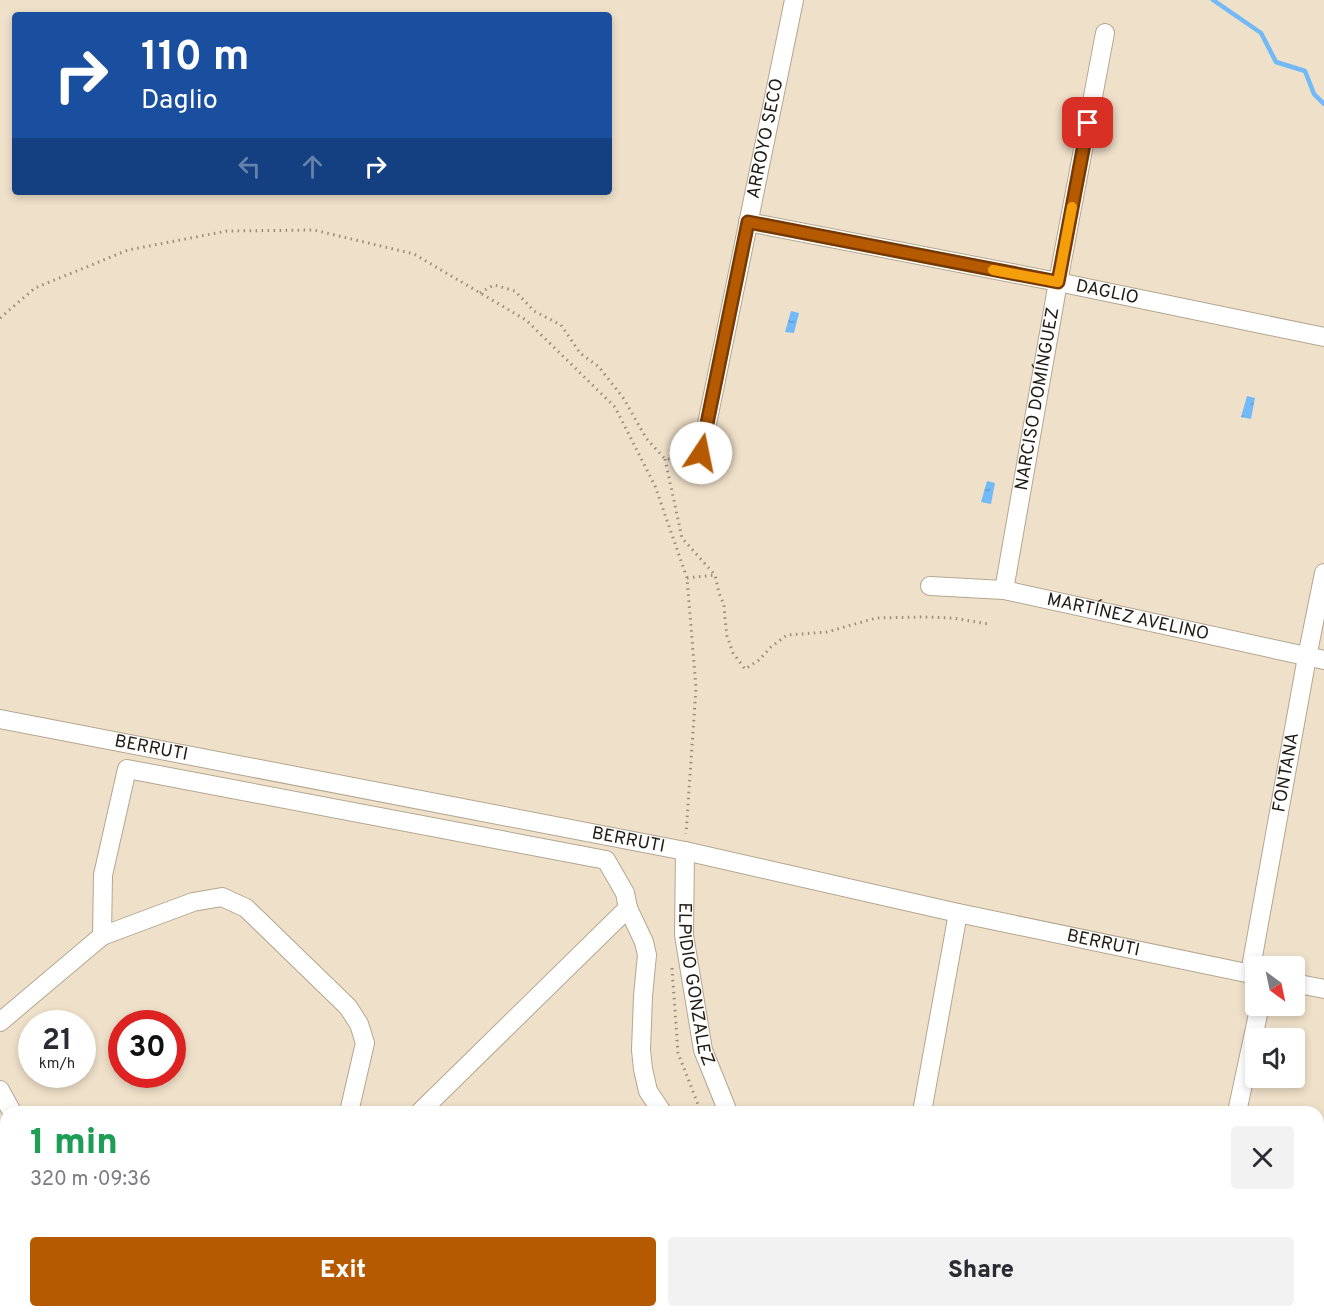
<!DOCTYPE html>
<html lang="en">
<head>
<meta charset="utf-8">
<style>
	body { margin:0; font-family:Overpass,sans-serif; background:#f2f2f3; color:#2b2b33; height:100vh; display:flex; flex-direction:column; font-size:22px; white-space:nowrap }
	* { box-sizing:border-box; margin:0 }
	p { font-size:20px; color:#7c7c81 }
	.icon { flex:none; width:33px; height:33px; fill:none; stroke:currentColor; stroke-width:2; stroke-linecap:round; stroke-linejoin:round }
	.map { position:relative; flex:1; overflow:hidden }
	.side { position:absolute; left:0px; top:1106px; width:1324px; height:212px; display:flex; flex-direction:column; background:#fff; border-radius:18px 18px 0 0; box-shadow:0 3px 9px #0003 }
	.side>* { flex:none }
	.top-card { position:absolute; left:12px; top:12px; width:600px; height:183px; border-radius:6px; box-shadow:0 3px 9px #0003; background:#1a4fa0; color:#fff; overflow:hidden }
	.needle { width:39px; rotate:147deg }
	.buttons { position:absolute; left:1245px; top:956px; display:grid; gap:12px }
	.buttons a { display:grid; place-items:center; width:60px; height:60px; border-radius:6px; background:#fff; box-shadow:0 3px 9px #0003; font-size:30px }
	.speed { position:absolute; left:18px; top:1010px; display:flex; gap:12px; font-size:30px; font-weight:700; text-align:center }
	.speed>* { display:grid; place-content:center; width:78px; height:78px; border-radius:50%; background:#fff; box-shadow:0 3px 9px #0003; line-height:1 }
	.speed small { font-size:15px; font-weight:400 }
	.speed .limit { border:9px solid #d22; background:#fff; color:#111 }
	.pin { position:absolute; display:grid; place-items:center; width:51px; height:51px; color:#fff; margin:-26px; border-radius:12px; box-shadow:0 3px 9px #0006 }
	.me { position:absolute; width:66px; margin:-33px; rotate:11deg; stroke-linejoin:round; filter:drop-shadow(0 0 4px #0008) }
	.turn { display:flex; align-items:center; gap:21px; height:126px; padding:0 30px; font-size:27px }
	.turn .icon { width:78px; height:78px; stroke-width:2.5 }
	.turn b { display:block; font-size:42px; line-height:51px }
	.lanes { display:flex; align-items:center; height:57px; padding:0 30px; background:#0003; justify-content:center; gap:30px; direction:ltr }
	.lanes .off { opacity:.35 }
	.round { display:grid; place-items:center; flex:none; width:63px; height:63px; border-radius:6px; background:#f2f2f3 }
	.overview { display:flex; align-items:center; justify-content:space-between; height:102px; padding:0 30px }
	h1 { font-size:36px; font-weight:800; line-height:45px; color:#1e9e55 }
	.cta { display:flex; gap:12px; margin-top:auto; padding:12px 30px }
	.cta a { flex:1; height:69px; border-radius:6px; background:#b65a01; color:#fff; font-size:24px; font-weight:800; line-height:69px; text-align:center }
	.cta a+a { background:#f2f2f3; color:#2b2b33 }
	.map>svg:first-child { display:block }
	.water { fill:url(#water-ripples) }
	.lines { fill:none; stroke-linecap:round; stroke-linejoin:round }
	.stream { stroke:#72b9f8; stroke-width:4.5 }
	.minor-casing { stroke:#b5a690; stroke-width:20 }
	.secondary-casing { stroke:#b5a690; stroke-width:28 }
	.path { stroke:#988d7c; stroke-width:3; stroke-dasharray:1.5 4.5; stroke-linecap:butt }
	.minor { stroke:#fff; stroke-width:18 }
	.secondary { stroke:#fee2e8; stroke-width:26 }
	.route-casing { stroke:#763a01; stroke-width:15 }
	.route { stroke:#b65a01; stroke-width:10 }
	.slow { stroke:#f59e0b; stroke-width:10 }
	.labels { text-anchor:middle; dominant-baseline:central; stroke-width:6; stroke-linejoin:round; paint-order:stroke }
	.street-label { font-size:18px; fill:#211c13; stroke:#fcedd6 }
</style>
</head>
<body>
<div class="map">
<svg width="1324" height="1316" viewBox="0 0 1324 1316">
	<defs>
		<pattern id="water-ripples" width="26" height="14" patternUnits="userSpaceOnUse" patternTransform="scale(1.5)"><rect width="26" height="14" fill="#72b9f8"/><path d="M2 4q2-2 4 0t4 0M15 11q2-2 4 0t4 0" fill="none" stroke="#629ed4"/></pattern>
	</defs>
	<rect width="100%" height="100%" fill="#efe0c9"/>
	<path class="water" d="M 791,311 L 799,313 L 794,333 L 785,332 Z
		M 1247,396 L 1255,398 L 1251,419 L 1241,417 Z
		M 987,481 L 995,483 L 991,504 L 981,502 Z"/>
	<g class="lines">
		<path class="stream" d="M 1213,0 L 1261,33 L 1276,62 L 1305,71 L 1314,94 L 1324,104"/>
		<defs>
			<g id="minor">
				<path id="s1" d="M 748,222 L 1058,282 L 1324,337"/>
				<path id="s2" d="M 701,453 L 794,0"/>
				<path id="s3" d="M 930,586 L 1004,590 L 1324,660"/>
				<path id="s4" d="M 1004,590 L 1058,282 L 1105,33"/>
				<path id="s5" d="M 0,719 L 685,851 L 958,913 L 1256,975"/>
				<path id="s6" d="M 685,851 L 684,935 L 703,1050 L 728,1112"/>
				<path d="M 628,908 L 644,942 L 647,955 L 643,996 L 641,1050 L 643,1069 L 648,1091 L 662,1112"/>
				<path d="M 102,936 L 103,875 L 127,769 L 606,860 L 625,893 L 628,908 L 420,1112"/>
				<path id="s7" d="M 1250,973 L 1307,657 L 1324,573"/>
				<path d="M 1294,983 L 1324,989"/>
				<path d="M 0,1022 L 102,936 L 193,902 L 222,897 L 246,908 L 348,1007 L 359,1024 L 365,1043 L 349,1112"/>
				<path d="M 0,1090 L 12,1112"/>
				<path d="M 922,1112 L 958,913"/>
				<path d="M 1237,1112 L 1260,1005"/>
				<path d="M 0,1153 L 6,1147"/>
				<path d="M 510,1311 L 513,1316"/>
				<path d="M 877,1311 L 879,1316"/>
				<path d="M 544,1316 L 549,1311"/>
				<path d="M 820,1316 L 825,1311"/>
			</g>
			<path id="secondary" d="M 1318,1237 L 1324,1234
				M 1318,1257 L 1324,1254
				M 1167,1316 L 1176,1311
				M 1203,1316 L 1212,1311"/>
		</defs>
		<use href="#minor" class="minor-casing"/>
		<use href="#secondary" class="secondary-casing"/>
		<path class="path" d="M 480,293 L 494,285 L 515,291 L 534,311 L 561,325 L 580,353 L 599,367 L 624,399 L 646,438 L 665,459 L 687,459
			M 0,318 L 35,288 L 128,250 L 227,231 L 314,230 L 414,254 L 526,320 L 615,407 L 655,486 L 687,578 L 696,688 L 686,834
			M 665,459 L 682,538 L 715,575
			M 687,578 L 715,575 L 719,593 L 724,605 L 725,618 L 727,636 L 733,653 L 745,669 L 759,660 L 771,647 L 787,635 L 827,632 L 876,618 L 922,617 L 953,618 L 988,624
			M 672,968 L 678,1053 L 701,1112"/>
		<use href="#minor" class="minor"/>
		<use href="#secondary" class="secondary"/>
	</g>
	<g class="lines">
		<defs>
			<path id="route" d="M 701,453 L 748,222 L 1058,282 L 1088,123"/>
		</defs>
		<use href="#route" class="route-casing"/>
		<use href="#route" class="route"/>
		<path class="slow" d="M 993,270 L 1058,282 L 1072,207"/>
	</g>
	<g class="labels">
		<g class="street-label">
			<text stroke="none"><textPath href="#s2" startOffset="321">ARROYO SECO</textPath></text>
			<text stroke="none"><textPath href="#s1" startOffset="366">DAGLIO</textPath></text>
			<text stroke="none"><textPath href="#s4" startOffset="194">NARCISO DOMÍNGUEZ</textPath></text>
			<text stroke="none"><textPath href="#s3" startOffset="201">MARTÍNEZ AVELINO</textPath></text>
			<text stroke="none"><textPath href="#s5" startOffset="154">BERRUTI</textPath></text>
			<text stroke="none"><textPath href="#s7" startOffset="204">FONTANA</textPath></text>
			<text stroke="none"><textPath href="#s5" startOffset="640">BERRUTI</textPath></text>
			<text stroke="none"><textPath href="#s5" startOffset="1126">BERRUTI</textPath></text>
			<text stroke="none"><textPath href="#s6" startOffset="134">ELPIDIO GONZALEZ</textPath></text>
		</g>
	</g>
</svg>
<div class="buttons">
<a><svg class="needle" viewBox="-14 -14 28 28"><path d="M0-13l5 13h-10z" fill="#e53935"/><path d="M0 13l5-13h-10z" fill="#7c7c81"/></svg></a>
<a><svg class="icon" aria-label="sound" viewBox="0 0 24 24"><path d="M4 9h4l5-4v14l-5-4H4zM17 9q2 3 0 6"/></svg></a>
</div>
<div class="speed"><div>21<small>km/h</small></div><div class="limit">30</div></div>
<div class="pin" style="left:1088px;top:123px;background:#d93025"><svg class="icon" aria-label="arrive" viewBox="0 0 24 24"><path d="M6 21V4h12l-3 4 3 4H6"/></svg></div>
<svg class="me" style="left:701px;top:453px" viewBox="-20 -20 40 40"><circle r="19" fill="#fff"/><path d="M0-13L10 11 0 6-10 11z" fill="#b65a01"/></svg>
<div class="top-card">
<div class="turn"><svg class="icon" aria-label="right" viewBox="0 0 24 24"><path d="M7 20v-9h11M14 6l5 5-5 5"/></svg><div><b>110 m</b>Daglio</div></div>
<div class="lanes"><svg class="icon off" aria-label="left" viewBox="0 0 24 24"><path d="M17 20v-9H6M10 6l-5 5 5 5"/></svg><svg class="icon off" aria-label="ahead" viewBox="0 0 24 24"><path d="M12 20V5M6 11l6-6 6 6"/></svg><svg class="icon" aria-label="right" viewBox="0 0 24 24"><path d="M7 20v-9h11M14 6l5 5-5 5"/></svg></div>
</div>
<section class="side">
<div class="overview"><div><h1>1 min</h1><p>320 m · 09:36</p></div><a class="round"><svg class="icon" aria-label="close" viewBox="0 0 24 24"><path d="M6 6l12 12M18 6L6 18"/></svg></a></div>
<div class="cta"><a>Exit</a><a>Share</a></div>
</section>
</div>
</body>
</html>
